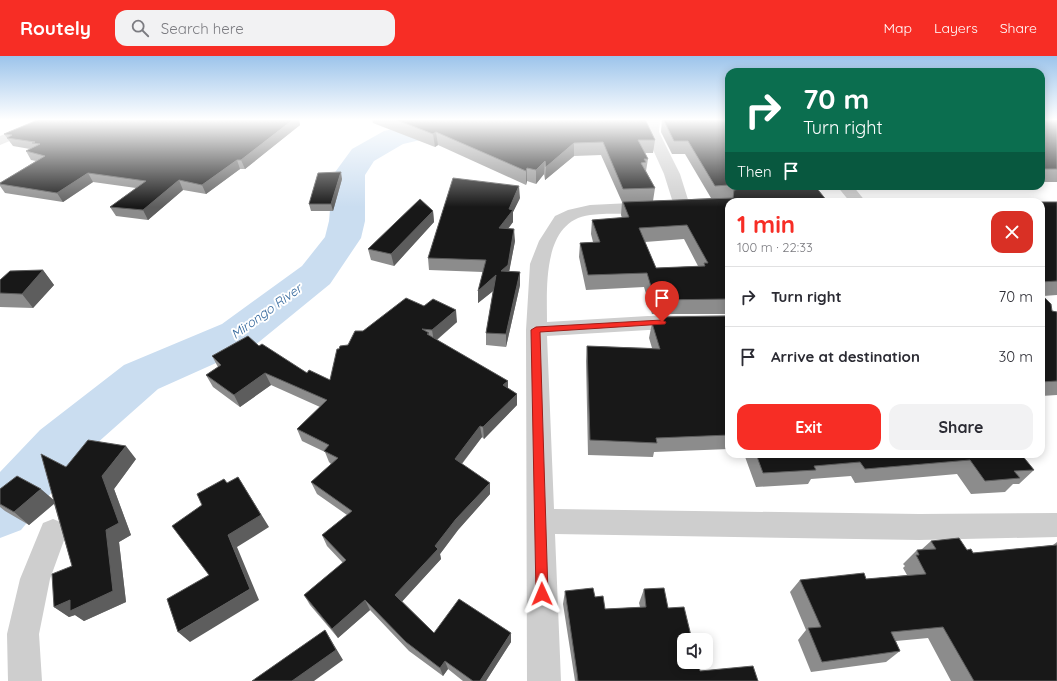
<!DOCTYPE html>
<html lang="en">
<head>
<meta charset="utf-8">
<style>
	body { margin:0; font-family:Quicksand,sans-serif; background:#f2f2f3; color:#2b2b33; height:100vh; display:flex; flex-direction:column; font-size:15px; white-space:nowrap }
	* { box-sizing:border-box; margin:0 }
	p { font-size:13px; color:#7c7c81 }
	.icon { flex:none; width:22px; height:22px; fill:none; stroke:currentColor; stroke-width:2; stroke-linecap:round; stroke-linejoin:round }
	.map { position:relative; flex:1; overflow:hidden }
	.drawer { position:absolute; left:725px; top:142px; width:320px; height:260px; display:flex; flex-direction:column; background:#fff; border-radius:12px; box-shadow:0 2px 10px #0003 }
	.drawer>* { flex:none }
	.hud { position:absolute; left:725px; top:12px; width:320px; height:122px; border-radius:12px; box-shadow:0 2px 10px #0003; background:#0b6e4f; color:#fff; overflow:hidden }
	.controls { position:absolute; left:677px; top:577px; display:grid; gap:8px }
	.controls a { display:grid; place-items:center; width:36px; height:36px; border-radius:8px; background:#fff; box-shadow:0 2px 10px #0003; font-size:20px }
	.pin { position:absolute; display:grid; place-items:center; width:34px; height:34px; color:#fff; margin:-41px -17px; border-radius:50% 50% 50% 0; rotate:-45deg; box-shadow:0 0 4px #0007 }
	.pin .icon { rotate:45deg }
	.me { position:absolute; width:44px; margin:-22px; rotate:359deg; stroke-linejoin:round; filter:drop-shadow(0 0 3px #0008) }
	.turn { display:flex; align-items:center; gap:14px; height:84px; padding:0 12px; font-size:18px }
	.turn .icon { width:52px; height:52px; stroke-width:2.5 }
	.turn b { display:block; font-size:28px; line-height:34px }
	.then { display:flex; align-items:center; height:38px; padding:0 12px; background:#0003; gap:8px; font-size:15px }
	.round { display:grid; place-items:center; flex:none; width:42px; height:42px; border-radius:12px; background:#f2f2f3 }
	.summary { display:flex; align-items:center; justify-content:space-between; height:68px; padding:0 12px }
	h1 { font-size:24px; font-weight:800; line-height:30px; color:#f72d25 }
	.action { display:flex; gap:8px; margin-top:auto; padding:8px 12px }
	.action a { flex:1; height:46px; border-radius:12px; background:#f72d25; color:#fff; font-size:16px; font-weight:800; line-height:46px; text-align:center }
	.action a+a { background:#f2f2f3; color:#2b2b33 }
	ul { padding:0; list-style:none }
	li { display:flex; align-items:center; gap:12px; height:60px; padding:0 12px; border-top:1px solid #e1e1e2 }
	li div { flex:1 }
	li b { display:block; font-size:15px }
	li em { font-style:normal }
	header { display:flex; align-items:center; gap:24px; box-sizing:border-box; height:56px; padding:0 20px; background:#f72d25; color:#fff }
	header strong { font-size:19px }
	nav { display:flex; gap:22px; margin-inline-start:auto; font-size:14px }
	.search { width:280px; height:36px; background:#f2f2f3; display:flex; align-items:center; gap:10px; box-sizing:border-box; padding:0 14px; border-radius:12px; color:#7c7c81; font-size:15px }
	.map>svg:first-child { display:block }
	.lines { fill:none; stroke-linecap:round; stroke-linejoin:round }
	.river { fill:#caddf0; fill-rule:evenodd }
	.street { fill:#cecece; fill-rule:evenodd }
	.wall { fill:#8c8c8c; fill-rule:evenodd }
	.shaded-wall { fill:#5d5d5d }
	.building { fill:#181818; stroke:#5d5d5d; fill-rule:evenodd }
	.route { fill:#f72d25; stroke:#a11d18 }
	.labels { text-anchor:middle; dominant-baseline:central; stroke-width:4; stroke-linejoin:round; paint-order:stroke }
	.water-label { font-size:13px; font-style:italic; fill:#36699d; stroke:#fff }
</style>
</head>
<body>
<header>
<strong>Routely</strong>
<div class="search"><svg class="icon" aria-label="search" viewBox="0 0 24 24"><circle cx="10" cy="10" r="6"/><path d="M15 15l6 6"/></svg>Search here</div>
<nav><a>Map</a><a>Layers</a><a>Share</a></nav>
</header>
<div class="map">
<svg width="1057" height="625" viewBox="0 0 1057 625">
	<rect width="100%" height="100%" fill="#fff"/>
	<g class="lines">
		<path class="river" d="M 440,63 L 489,63 L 485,69 L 403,88 L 374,105 L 365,119 L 365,165 L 361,182 L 330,228 L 254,290 L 158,333 L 78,404 L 21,474 L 0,482 L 0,416 L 40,374 L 124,309 L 222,268 L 302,210 L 325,181 L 329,165 L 333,119 L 352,93 L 384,75 Z"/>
		<path class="street" d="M 39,63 L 56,63 L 55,66 L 0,89 L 0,80 Z
			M 646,63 L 660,63 L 659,76 L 680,118 L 690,150 L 688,153 L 682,155 L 676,153 L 674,150 L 664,118 L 645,76 Z
			M 837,130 L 853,130 L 866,146 L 850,146 Z
			M 651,146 L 657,148 L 659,151 L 657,154 C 635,160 612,156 590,159 C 542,165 547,231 547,266 L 648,260 L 729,259 L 729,273 L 648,274 L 547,280 L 554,453 L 919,458 L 1057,457 L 1057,481 L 919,484 L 555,478 L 561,625 L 527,625 L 526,274 L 530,208 L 539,185 L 555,160 L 568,154 L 590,149 Z
			M 53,463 L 63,467 L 67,476 L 50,523 L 39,578 L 42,625 L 8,625 L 7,578 L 20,523 L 43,467 Z"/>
	</g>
	<path class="wall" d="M 40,63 L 299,63 L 300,69 L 245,113 L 240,113 L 206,138 L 183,134 L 148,164 L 116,160 L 110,151 L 136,132 L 93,126 L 63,146 L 5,137 L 0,130 L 0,127 L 36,105 L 31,104 L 26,95 L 30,93 L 13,90 L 4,78 Z
		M 372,63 L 645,63 L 655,84 L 653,97 L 645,97 L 648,103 L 646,115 L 655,132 L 653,145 L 711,142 L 685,98 L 672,98 L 661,76 L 662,63 L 729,63 L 729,130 L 815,130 L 827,145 L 838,146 L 729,146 L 729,258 L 652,258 L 644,231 L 586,234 L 579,201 L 580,187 L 593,186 L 591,178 L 592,164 L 622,162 L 621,159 L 622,146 L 601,99 L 574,100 L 545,124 L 544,118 L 536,128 L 527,125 L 526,129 L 438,89 L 435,91 L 373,67 ZM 684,183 L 698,210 L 656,212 L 645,186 Z
		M 1041,63 L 1057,63 L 1057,126 L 1041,126 Z
		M 342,123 L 333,155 L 311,155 L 309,148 Z
		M 520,142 L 513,156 L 513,166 L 508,173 L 515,185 L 509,215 L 520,216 L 520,229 L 506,291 L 486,289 L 486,277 L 493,235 L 478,247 L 478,235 L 483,216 L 429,214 L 428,202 Z
		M 1041,146 L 1057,146 L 1057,239 L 1043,240 L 1052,255 L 1057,256 L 1057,339 L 1041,340 Z
		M 433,155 L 434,166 L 394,210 L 371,204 L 368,193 Z
		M 43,214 L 54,229 L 33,252 L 0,251 L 0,224 Z
		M 424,250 L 457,266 L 437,284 L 508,325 L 508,332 L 517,338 L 517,349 L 484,383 L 482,381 L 462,408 L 490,438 L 458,474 L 440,498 L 441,503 L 402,545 L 434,577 L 511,586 L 486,625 L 463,625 L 448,613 L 443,620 L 409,595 L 370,554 L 338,582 L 310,549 L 304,539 L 343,507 L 327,490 L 322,479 L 347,459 L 317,438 L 311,426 L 331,408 L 329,406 L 325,396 L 302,385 L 297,373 L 320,351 L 271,329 L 240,351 L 213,331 L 206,319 L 218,311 L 212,300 L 259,290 L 307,317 L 330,324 L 339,293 L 348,289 L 363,275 Z
		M 729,260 L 729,393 L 654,396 L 653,401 L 588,399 L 586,305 L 587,290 L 652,292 L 649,282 L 652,267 L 659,267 L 661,261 Z
		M 744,398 L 1021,398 L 1034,414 L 1019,428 L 1013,428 L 1005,436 L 971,438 L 957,418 L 855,427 L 851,420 L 811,423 L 808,428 L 756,431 Z
		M 136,403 L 114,433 L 131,479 L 119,486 L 126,546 L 84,565 L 75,559 L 69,561 L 54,551 L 72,510 L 54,448 L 29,469 L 5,455 L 0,451 L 0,433 L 53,444 L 66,411 Z
		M 931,485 L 967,494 L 973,497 L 1053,489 L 1057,486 L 1057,625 L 951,625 L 928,582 L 896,585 L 900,595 L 886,606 L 811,616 L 798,584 L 806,574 L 790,536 L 800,524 L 866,523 L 907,519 L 903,512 L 905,510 L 903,508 L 917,494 L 921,494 Z
		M 644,533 L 668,552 L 700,615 L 758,625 L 575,625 L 563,548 L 565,535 L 595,541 L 605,553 L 640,551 L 639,547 Z"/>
	<path class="shaded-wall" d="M 294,63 L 299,63 L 300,69 L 245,113 L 241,104 Z
		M 436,76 L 438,89 L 435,91 L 433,78 Z
		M 574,87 L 574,100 L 545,124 L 546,111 Z
		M 237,104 L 240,113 L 206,138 L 202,129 Z
		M 545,105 L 544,118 L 536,128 L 536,114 Z
		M 527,112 L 527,125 L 526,129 L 526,115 Z
		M 341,116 L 342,123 L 333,155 L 331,148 Z
		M 88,117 L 93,126 L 63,146 L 57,137 Z
		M 179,124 L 183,134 L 148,164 L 143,154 Z
		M 519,130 L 520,142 L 513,156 L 513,166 L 499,184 L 499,172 Z
		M 433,155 L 434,166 L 394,210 L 391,198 Z
		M 514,173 L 515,185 L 508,222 L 501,215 Z
		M 43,214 L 54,229 L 33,252 L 22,238 Z
		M 520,216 L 520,229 L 506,291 L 506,278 Z
		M 496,219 L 497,232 L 478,247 L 478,235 Z
		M 456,254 L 457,266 L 434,286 L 432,274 Z
		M 265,317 L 271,329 L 240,351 L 234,339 Z
		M 508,325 L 508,337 L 503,329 Z
		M 517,338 L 517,349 L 484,383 L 483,371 Z
		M 480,370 L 482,381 L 456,415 L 455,403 Z
		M 126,390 L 136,403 L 114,433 L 131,479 L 119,486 L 126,546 L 84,565 L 75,559 L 69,561 L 54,551 L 106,474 L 102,420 Z
		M 238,421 L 269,471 L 237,491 L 259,544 L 190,586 L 178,576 L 250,533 L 228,479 Z
		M 490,427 L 490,438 L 458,474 L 440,498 L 441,503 L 399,549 L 395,539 L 456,463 Z
		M 41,433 L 56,446 L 29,469 L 14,456 Z
		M 365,544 L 370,554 L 338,582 L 332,573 Z
		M 325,574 L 343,604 L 314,625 L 292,625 Z
		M 511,577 L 511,586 L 486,625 L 480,625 Z
		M 445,605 L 448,613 L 443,620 L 440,612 Z"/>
	<path class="building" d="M 40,63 L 294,63 L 241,104 L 237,104 L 202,129 L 179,124 L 143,154 L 110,151 L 146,125 L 88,117 L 57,137 L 0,128 L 0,127 L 45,100 L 26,95 L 40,88 L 32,87 L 35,86 L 7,82 L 12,79 L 4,78 Z
		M 394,63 L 645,63 L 655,84 L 638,84 L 648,103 L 644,103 L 646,106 L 641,107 L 655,132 L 623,133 L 603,86 L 574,87 L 546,111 L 545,105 L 536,114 L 527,112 L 526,115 L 436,76 L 433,78 Z
		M 663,63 L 729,63 L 729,129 L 715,130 L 688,85 L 674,85 Z
		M 1041,63 L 1057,63 L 1057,113 L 1044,113 L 1041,111 Z
		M 341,116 L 331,148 L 309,148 L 318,117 Z
		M 453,122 L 519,130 L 509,153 L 513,154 L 499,172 L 514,173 L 508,209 L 501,215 L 520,216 L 506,278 L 486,277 L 496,219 L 478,235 L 486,204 L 428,202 Z
		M 735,130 L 815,130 L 827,145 L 837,144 L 838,146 L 729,146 L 729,243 L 655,244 L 647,217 L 588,219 L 580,187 L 600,186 L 592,164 L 629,161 L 623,146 L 733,142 L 734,134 L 740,133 ZM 687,169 L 708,207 L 704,207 L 705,210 L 656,212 L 639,172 Z
		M 420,143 L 433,155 L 391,198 L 368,193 Z
		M 1041,146 L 1057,146 L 1057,225 L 1041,226 Z
		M 43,214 L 22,238 L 0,237 L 0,224 L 10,215 Z
		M 1041,238 L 1051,248 L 1052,255 L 1057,256 L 1057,325 L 1041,326 Z
		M 406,242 L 424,250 L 433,243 L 456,254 L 432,274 L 422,273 L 429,277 L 427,278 L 508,325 L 503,329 L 517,338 L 483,371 L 480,370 L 455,403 L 490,427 L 456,463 L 435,490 L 438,493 L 395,539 L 434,577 L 459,543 L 511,577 L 480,625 L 473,625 L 445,605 L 440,612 L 406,586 L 365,544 L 332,573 L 304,539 L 346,504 L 322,479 L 352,455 L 311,426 L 338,402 L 324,395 L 329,389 L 297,373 L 327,344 L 265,317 L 234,339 L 206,319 L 221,309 L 212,300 L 248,280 L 259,290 L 262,288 L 307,317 L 309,314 L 330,324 L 337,293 L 339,293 L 340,290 L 348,289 L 355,275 L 363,275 Z
		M 729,260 L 729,379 L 656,382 L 657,387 L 590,384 L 587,290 L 660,293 L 652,267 L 662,267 L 661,261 Z
		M 88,384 L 126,390 L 102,420 L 119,467 L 106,474 L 113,535 L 70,555 L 70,544 L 54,551 L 52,518 L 72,510 L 41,398 L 66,411 Z
		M 756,398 L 1021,398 L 1034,414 L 1014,415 L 1020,422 L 985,425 L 970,404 L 865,413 L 860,406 L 814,410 L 816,414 L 763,417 Z
		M 17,420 L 41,433 L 14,456 L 0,448 L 0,433 Z
		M 238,421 L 261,459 L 228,479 L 250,533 L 178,576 L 167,543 L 209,519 L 172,470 L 202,449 L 197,438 L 224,423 L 227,427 Z
		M 959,482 L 967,494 L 971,493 L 973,497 L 1057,489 L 1057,625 L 974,625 L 943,571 L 891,576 L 900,595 L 822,606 L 808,572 L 821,571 L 800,524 L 864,517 L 866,523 L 926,518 L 916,499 L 919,499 L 917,494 L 936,493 L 931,485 Z
		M 593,532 L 595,541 L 603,540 L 605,553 L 646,551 L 644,533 L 664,532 L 668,552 L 684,551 L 692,584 L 684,584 L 684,606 L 698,606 L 700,615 L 753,610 L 758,625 L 578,625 L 577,617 L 565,535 Z
		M 325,574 L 336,594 L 292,625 L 252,625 Z"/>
	<linearGradient id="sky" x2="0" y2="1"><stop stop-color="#9cc4eb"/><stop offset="0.42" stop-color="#fff"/><stop offset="1" stop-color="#fff" stop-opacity="0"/></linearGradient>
	<rect width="1057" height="151" fill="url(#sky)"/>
	<path class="route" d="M 662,264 L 666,266 L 665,268 L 540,276 L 548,538 L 547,542 L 542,544 L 538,542 L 536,538 L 531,274 L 536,271 Z"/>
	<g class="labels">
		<g class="water-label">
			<text transform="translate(266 255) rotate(-36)">Mirongo River</text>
		</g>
	</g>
</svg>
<div class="controls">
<a><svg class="icon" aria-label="sound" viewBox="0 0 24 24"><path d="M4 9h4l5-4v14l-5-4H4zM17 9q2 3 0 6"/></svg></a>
</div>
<div class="pin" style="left:662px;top:266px;background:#d93025"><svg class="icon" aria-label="arrive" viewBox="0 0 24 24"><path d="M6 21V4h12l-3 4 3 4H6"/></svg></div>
<svg class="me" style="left:542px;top:538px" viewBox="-20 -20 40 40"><path d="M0-17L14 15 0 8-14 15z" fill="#f72d25" stroke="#fff" stroke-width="4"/></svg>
<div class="hud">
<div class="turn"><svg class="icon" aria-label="right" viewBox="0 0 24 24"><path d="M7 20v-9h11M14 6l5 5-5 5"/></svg><div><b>70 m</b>Turn right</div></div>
<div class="then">Then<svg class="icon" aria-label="arrive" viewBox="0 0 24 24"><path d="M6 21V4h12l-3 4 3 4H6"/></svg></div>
</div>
<section class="drawer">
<div class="summary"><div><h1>1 min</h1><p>100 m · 22:33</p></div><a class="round" style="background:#d93025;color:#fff"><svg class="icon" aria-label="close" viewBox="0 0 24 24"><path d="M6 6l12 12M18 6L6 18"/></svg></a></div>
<ul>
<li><svg class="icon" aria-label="right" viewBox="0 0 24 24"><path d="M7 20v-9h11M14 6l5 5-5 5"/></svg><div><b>Turn right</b></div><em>70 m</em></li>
<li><svg class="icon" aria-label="arrive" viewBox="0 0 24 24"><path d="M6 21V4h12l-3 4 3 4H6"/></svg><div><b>Arrive at destination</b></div><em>30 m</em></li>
</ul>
<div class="action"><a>Exit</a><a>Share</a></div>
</section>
</div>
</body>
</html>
